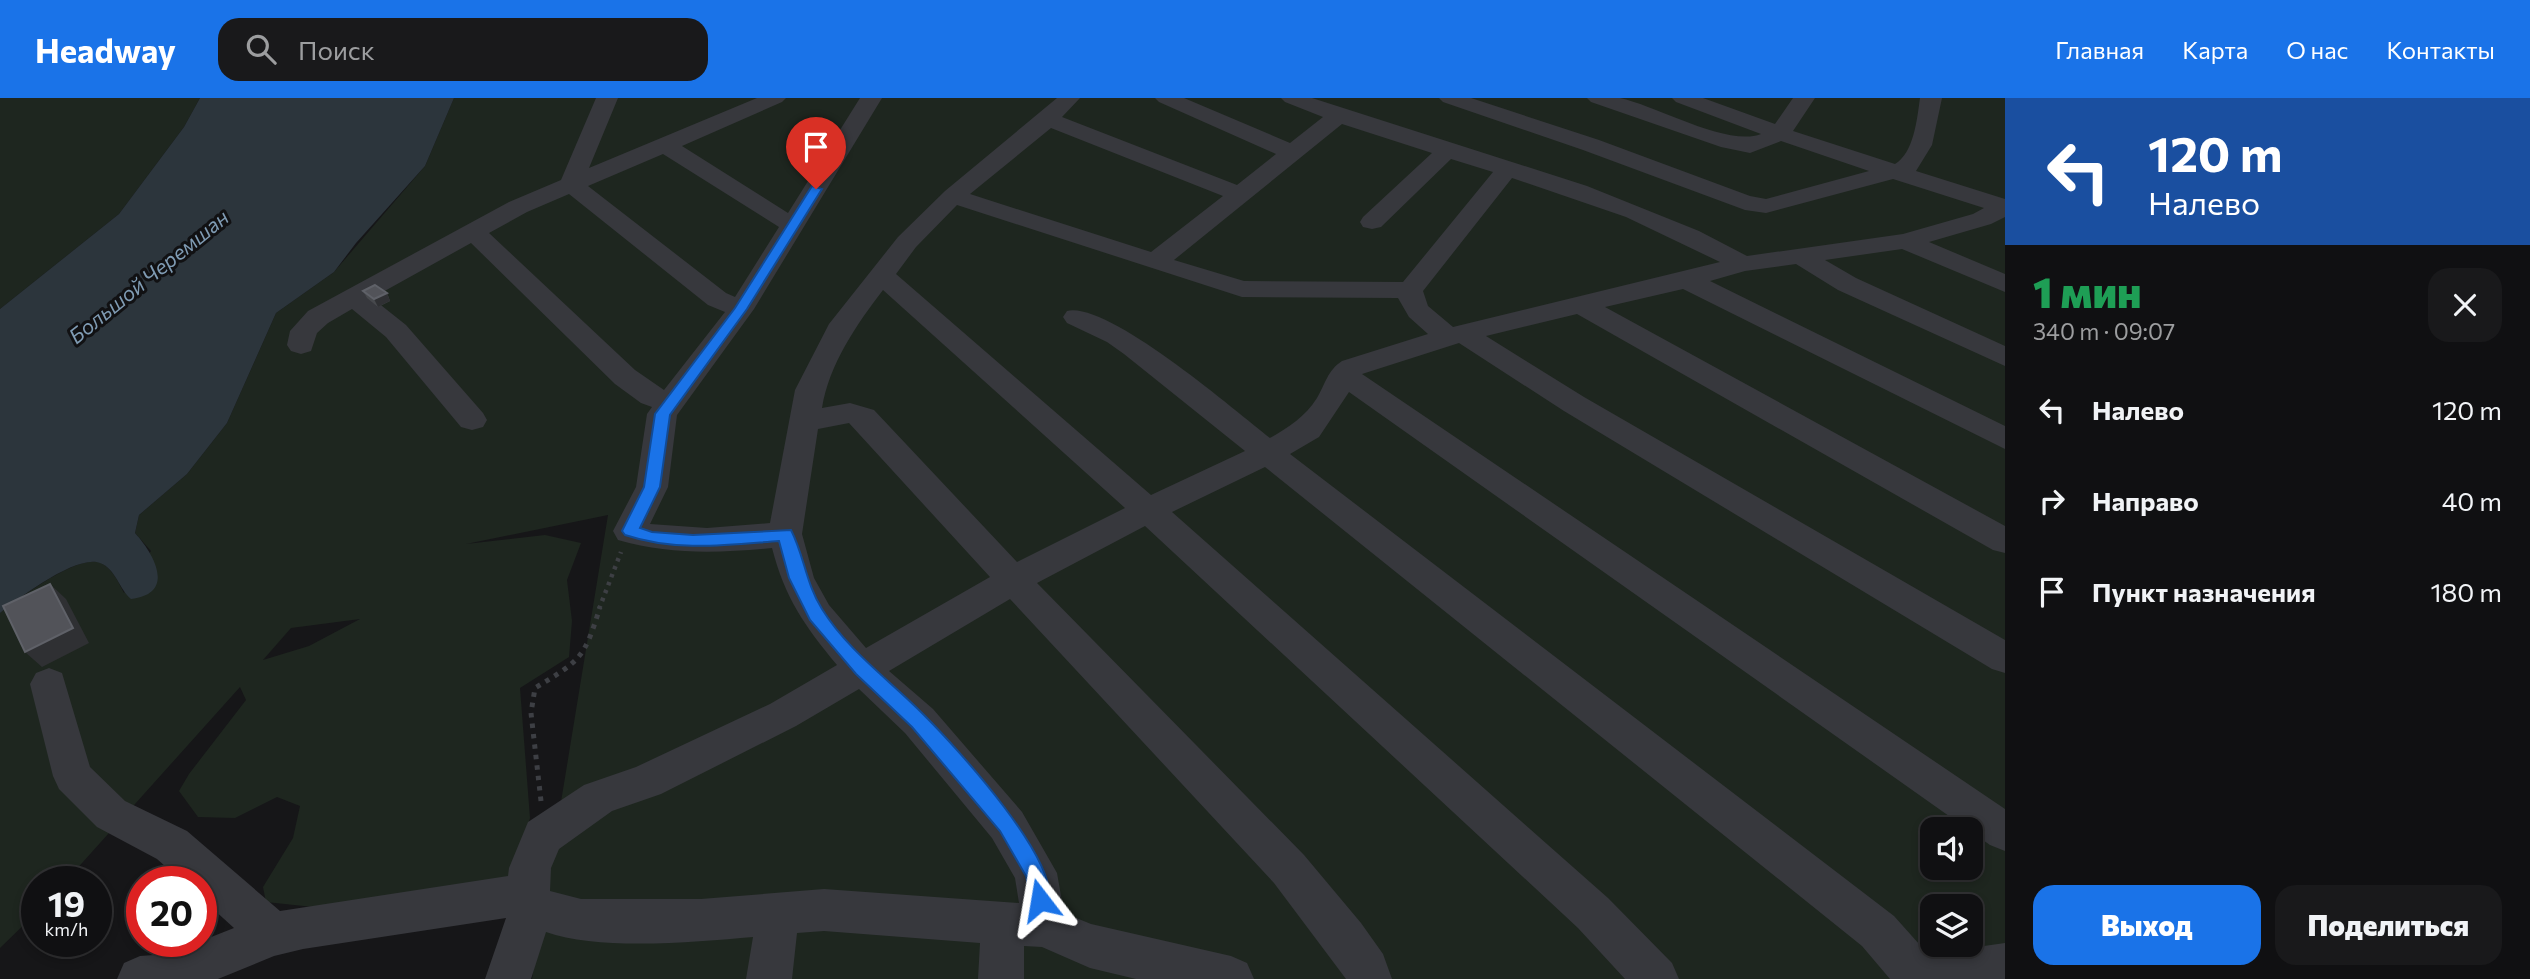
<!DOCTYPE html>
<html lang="ru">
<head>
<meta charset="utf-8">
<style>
	body { margin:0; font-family:Commissioner,sans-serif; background:#19191b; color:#f1f3f6; height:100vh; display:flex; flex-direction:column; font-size:26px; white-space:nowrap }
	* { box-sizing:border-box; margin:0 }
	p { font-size:23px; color:#9c9d9f }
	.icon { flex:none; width:38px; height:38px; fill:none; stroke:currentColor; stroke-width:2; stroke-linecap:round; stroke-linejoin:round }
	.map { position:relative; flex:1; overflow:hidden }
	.details { display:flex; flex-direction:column; background:#101012; width:525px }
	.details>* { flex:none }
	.guide { background:#1a4fa0; color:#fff; overflow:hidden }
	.buttons { position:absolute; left:1920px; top:719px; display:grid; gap:14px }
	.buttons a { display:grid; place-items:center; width:63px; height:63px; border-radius:14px; background:#101012; box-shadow:0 4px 10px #0003,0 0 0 2px #303032; font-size:35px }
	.speed { position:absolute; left:21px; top:768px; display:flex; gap:14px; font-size:35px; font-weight:700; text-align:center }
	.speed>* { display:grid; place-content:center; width:91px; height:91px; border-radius:50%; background:#101012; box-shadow:0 4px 10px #0003,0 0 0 2px #303032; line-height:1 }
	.speed small { font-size:18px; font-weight:400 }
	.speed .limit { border:10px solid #d22; background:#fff; color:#111 }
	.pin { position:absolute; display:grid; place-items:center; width:60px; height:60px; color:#fff; margin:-72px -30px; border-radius:50% 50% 50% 0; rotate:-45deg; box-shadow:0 0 7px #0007 }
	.pin .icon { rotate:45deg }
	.me { position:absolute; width:77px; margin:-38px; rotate:346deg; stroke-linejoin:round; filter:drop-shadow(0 0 5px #0008) }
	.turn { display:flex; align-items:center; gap:24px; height:147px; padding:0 28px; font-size:32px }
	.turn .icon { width:91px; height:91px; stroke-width:2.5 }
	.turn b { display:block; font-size:49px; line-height:60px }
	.round { display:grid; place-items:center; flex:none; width:74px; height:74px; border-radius:21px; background:#19191b }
	.head { display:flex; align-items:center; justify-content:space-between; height:119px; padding:0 28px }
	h1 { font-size:42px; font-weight:800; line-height:52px; color:#1e9e55 }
	.primary-button { display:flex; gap:14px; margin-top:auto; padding:14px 28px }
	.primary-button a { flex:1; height:80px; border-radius:21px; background:#1a73e8; color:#fff; font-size:28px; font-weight:800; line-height:80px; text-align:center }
	.primary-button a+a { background:#19191b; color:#f1f3f6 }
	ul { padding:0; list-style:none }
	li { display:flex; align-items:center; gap:21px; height:91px; padding:0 28px }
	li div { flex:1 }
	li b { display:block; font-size:26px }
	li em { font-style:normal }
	header { display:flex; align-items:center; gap:42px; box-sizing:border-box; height:98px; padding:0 35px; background:#1a73e8; color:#fff }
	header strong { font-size:33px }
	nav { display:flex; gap:38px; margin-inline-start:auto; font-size:24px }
	.search { width:490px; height:63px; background:#19191b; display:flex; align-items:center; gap:18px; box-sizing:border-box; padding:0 24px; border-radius:21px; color:#9c9d9f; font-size:26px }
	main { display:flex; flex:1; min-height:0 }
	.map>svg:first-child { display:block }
	.green { fill:#1e261f; fill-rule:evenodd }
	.water { fill:#2c353c }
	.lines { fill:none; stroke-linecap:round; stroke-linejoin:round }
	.path-far1 { stroke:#3d3f44; stroke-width:4.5; stroke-dasharray:3.5 5; stroke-linecap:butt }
	.path { stroke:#3d3f44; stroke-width:5; stroke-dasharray:4.5 6; stroke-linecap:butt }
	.minor { fill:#37383d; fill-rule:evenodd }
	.wall { fill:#47494d }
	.shaded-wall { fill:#2f3033 }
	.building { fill:#525359; stroke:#5f6168; stroke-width:2 }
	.route { fill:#1a73e8; stroke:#114b97; stroke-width:2 }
	.labels { text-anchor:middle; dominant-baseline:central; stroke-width:6; stroke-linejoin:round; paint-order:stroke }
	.far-water-label { font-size:21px; font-style:italic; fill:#7f9bb3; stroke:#111113 }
</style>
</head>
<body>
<header>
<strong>Headway</strong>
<div class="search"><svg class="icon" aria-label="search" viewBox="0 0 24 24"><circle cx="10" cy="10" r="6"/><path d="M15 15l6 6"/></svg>Поиск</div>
<nav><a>Главная</a><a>Карта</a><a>О нас</a><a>Контакты</a></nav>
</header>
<main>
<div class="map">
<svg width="2005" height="881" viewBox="0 0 2005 881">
	<rect width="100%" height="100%" fill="#161618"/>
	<path class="green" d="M 0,0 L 200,0 L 184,29 L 119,116 L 0,211 Z
		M 454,0 L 2005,0 L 2005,881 L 532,881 L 608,417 L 466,446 L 545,437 L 581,445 L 567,482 L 572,523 L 569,559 L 520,590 L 530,720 L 510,785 L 313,809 L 266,804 L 263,789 L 293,740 L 300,708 L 277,699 L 235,720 L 198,719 L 179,693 L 189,676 L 246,602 L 240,589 L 65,784 L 37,784 L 37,814 L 0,850 L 0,515 C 19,501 78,455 101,465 C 113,471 118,484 124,495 L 151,453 L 135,435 L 139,417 L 187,376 L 227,325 L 276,215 L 334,174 L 425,68 ZM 360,521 L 309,548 L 263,562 L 291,530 ZM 1932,732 L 1970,732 L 1970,770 L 1932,770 ZM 1932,808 L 1970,808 L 1970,847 L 1932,847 Z"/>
	<path class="water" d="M 200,0 L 454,0 L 425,68 L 356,145 L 334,174 L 276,215 L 227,325 L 187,376 L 139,417 L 135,435 C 155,457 176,496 131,501 C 119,491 116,471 100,465 C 77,456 19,500 0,515 L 0,211 L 119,116 L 184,29 Z"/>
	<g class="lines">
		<path class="path-far1" d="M 599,511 L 621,454"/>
		<path class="path" d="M 541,703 L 531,615 L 535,590 C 581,562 584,561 600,509"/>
		<path class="minor" d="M 596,0 L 618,0 L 589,70 L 757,0 L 786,0 L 782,4 L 682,48 L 788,115 L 860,0 L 882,0 L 754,211 L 677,317 L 668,389 L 650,426 L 707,430 L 770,425 L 795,292 L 829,226 L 898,139 L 945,93 L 1057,0 L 1080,0 L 1062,19 L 1237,87 L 1276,56 L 1159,4 L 1155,0 L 1184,0 L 1290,45 L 1323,19 L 1285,4 L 1281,0 L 1312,0 L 1587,88 L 1699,133 L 1747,158 L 1903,136 L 1973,116 L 1984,110 L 1893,81 L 1766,115 L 1745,112 L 1583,52 L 1443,4 L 1439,0 L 1471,0 L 1599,42 L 1750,98 L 1766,101 L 1869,73 L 1781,43 L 1750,55 L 1721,49 L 1591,4 L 1587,0 C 1598,0 1610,0 1620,0 C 1657,8 1727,49 1761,36 L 1676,4 L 1672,0 L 1703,0 L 1775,26 L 1793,0 L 1815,0 L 1793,33 L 1895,66 C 1914,55 1917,21 1920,0 L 1942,0 L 1932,47 L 1916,73 L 2005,101 L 2005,119 L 1991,126 L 1929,144 L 2005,176 L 2005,194 L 1902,151 L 1825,162 L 1856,180 L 2005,248 L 2005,268 L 1838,192 L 1796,166 L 1745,173 L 1710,183 L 2005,328 L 2005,351 L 1683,191 L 1605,209 L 2005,428 L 2005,455 L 1993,452 L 1577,216 L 1486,238 L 1584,299 L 2005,542 L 2005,575 L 1992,571 L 1564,313 L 1459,245 L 1362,276 L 2005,711 L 2005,753 L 1990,747 L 1349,294 L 1319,339 L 1290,356 L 1894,818 L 1928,856 L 2005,845 L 2005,881 L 1890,881 L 1862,848 L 1265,369 L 1172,414 L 1608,800 L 1672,865 L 1679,881 L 1625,881 L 1578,830 L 1145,428 L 1037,485 L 1304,757 L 1361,825 L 1383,856 L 1392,881 L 1346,881 L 1274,785 L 1010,501 L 889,573 L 933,611 L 1022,714 L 1057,775 L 1064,815 L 1091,826 L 1231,858 L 1247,865 L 1254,881 L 1136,881 L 1090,870 L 1042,849 L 1024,848 L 1024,881 L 978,881 L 980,845 L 824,833 L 797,835 L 792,881 L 746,881 L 753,839 C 695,844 599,853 546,834 L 531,881 L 485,881 L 506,820 L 303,851 L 274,858 L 218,881 L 117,881 L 124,865 L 140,858 L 168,856 L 234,830 L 201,800 L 201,784 L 183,784 L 157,761 L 97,729 L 59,691 L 53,678 L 30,586 L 36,575 L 49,570 L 62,575 L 90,669 L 125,703 L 187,733 L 280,813 L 508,778 L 509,770 L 528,724 L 584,687 L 636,669 L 770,606 L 837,567 C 804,527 785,500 772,450 C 719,455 670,457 618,442 L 613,433 L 636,389 L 647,316 L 652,309 L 641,305 L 615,286 L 471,145 L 372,200 L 406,227 L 483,315 L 487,322 L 483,329 L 472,332 L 461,329 L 386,239 L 352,211 L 328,225 L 317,235 L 311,253 L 301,256 L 291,253 L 287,247 L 290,233 L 308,213 L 509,104 L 561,82 ZM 1342,26 L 1432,55 L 1363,119 L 1360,124 L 1363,129 L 1372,131 L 1381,129 L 1451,61 L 1493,74 L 1403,184 L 1244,183 L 1174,162 ZM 1051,30 L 1223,98 L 1151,154 L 970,96 ZM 663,56 L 779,129 L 735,199 L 726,195 L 588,88 ZM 1512,80 L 1626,119 L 1720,164 L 1453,229 L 1428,208 L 1423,193 ZM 569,96 L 708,207 L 725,214 L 664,292 L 635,272 L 489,135 L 527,114 ZM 957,107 L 1242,199 L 1398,200 L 1409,219 L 1428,236 L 1342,263 C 1327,273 1326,285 1317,300 C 1305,319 1289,329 1270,340 C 1234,312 1108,203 1067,213 L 1063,219 L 1067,225 L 1107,244 L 1124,256 L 1245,353 L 1151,397 L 896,176 L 916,149 ZM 883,192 L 1125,410 L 1017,464 L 874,312 L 850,305 L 822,310 C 829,266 857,226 883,192 ZM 849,325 L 990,479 L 866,550 L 829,507 L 814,480 L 802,436 L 818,331 ZM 859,591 L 905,635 L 992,740 L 1015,780 L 1019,805 L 824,791 L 701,801 L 581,801 L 550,793 L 551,770 L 559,751 L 612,713 L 661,696 L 796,628 Z"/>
	</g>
	<path class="wall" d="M 363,193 L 387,195 L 390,203 L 378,209 L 367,200 Z"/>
	<path class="shaded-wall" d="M 387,195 L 390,203 L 378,209 L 374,201 Z
		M 50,486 L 66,501 L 89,545 L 42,569 L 25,554 Z"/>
	<path class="building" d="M 375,187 L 387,195 L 374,201 L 363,193 Z
		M 50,486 L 73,530 L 25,554 L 3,508 Z"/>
	<path class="route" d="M 812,88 L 822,91 L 747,211 L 670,317 L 660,389 L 640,430 L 652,434 L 693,437 L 791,432 C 804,457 806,486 822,511 C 848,553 891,583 925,618 C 955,648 1065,767 1048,809 L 1040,811 L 1033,809 L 1026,778 L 1000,733 L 912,629 L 856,576 L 810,522 L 789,480 L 779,443 C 726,447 676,454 625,437 L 622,433 L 644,389 L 655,316 L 735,210 Z"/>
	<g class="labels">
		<g class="far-water-label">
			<text transform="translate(148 178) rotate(-39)">Большой Черемшан</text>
		</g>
	</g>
</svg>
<div class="buttons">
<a><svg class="icon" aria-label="sound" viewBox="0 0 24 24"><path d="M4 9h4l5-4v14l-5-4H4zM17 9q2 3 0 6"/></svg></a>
<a><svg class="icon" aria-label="layers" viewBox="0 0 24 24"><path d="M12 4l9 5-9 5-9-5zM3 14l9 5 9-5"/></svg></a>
</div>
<div class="speed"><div>19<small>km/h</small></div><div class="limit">20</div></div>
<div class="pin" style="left:816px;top:91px;background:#d93025"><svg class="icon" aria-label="arrive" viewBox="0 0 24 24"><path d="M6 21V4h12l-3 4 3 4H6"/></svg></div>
<svg class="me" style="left:1040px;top:802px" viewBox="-20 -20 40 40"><path d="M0-17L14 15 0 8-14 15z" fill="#1a73e8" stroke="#fff" stroke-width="4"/></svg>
</div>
<section class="details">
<div class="guide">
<div class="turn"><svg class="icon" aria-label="left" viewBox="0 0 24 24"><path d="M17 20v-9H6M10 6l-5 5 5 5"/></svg><div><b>120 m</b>Налево</div></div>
</div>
<div class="head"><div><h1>1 мин</h1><p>340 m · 09:07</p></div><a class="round"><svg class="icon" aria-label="close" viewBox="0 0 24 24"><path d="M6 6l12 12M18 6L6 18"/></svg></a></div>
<ul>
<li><svg class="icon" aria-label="left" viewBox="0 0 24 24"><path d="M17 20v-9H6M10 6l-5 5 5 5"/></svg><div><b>Налево</b></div><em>120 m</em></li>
<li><svg class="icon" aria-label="right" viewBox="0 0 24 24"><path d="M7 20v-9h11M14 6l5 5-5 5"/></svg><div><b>Направо</b></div><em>40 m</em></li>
<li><svg class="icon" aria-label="arrive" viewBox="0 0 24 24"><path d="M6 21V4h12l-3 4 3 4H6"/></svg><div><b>Пункт назначения</b></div><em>180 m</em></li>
</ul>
<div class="primary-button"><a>Выход</a><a>Поделиться</a></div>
</section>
</main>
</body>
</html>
